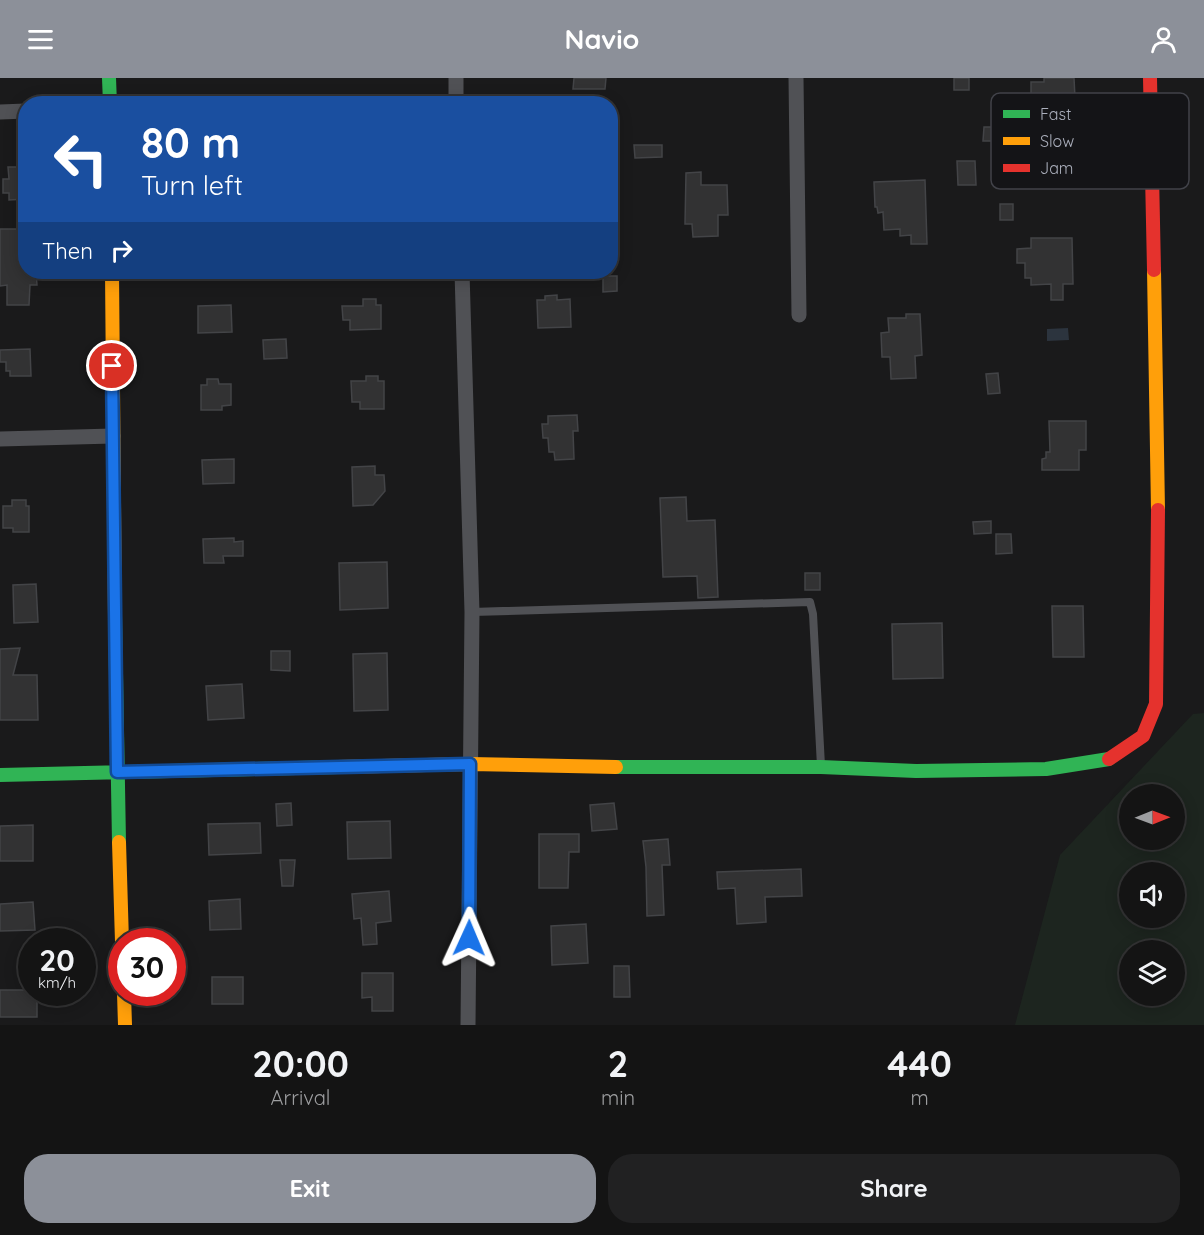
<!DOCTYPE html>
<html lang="en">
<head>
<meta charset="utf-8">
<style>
	body { margin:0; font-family:Quicksand,sans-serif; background:#212122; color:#f1f3f6; height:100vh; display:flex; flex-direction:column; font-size:22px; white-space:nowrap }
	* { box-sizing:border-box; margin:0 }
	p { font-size:20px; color:#9d9ea0 }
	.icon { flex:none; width:33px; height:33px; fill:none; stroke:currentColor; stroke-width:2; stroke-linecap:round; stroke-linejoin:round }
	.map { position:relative; height:947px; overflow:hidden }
	.side { display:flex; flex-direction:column; background:#141414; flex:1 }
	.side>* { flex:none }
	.hud { position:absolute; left:18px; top:18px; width:600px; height:183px; border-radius:24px; box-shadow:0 3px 15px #0003,0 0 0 2px #333334; background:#1a4fa0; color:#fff; overflow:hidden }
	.needle { width:39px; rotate:89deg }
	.tools { position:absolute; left:1119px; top:706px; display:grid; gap:12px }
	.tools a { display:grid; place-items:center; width:66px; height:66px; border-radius:50%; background:#141414; box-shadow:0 3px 15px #0003,0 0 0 2px #333334; font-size:30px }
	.speed { position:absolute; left:18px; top:850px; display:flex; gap:12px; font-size:30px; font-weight:700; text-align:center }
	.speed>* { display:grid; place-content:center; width:78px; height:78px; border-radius:50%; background:#141414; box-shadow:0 3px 15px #0003,0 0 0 2px #333334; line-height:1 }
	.speed small { font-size:15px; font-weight:400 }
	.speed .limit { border:9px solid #d22; background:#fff; color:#111 }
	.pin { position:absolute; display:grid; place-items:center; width:51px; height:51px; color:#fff; margin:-26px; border:3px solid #fff; border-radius:50%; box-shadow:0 2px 6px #0007 }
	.me { position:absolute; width:66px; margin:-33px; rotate:1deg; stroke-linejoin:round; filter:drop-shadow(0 0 4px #0008) }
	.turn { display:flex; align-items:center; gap:21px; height:126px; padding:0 24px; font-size:27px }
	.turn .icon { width:78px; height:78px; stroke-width:2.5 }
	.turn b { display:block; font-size:42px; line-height:51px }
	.then { display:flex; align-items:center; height:57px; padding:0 24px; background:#0003; gap:12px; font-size:22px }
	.eta { display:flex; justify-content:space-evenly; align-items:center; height:102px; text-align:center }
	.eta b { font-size:36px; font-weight:700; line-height:42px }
	.cta { display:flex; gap:12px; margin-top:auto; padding:12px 24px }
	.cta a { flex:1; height:69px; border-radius:24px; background:#8c9099; color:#fff; font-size:24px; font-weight:700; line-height:69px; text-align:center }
	.cta a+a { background:#212122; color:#f1f3f6 }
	header { display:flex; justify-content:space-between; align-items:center; height:78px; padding:0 24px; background:#8c9099; color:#fff; font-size:27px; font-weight:700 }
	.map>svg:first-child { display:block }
	.green { fill:#1d251f; fill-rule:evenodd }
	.water { fill:#2c343e }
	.building { fill:#323233; stroke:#434447; stroke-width:1.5 }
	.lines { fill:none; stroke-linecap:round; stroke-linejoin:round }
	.lane { stroke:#505155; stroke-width:8 }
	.street { stroke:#505155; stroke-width:15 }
	.fast { stroke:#30b455; stroke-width:14 }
	.slow { stroke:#ff9f0a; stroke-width:14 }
	.jam { stroke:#e5322d; stroke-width:14 }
	.route-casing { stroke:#114b97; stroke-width:15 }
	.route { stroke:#1a73e8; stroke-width:10 }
	.key { fill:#141417; stroke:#414249; stroke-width:1.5 }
	.key-label { font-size:16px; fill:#abafbc }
</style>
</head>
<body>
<header><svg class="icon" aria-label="menu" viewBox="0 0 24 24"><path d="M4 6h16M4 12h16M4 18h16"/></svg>Navio<svg class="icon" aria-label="person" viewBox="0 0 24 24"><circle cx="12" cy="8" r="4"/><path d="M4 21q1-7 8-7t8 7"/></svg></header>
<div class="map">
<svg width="1204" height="947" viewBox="0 0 1204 947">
	<rect width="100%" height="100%" fill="#1a1a1b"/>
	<path class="green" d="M 1204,635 L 1204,947 L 1015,947 L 1060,777 L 1193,636 ZM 1130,717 L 1174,717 L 1174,762 L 1130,762 ZM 1130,795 L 1174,795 L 1174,840 L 1130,840 ZM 1130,873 L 1174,873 L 1174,918 L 1130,918 Z"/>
	<path class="water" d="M 1068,250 L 1069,262 L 1047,263 L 1047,251 Z"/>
	<path class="building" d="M 574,0 L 606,0 L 605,11 L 573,11 Z
		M 954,0 L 969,0 L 969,12 L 954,12 Z
		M 1044,0 L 1074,0 L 1075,20 L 1046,21 L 1046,27 L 1031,27 L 1031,4 L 1044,4 Z
		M 984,49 L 997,49 L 996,63 L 983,63 Z
		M 634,67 L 662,67 L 662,79 L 635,80 Z
		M 957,83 L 975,83 L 976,107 L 958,107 Z
		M 8,89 L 26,89 L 26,121 L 9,122 L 9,115 L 3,115 L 3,101 L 9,101 Z
		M 701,94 L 701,107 L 727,107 L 728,137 L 718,137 L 718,158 L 693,159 L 692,146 L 685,146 L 686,95 Z
		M 925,102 L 927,166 L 911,166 L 911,157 L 900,158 L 900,151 L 884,152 L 883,134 L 878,135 L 877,129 L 875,129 L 874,104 Z
		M 1000,126 L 1013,126 L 1013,142 L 1000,142 Z
		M 0,151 L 20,151 L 21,183 L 26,183 L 26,194 L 36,194 L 37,207 L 30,207 L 29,227 L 7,227 L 7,207 L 0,208 Z
		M 1031,160 L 1072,160 L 1073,206 L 1063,206 L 1063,222 L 1051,222 L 1051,206 L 1031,207 L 1031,200 L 1025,200 L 1025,185 L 1017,185 L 1017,171 L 1031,170 Z
		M 603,198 L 617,198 L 617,213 L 603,214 Z
		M 557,217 L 557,222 L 570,221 L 571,249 L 538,250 L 537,222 L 545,222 L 545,218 Z
		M 363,221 L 376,221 L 376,227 L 381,227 L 381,251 L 350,252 L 350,242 L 343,242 L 342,228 L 363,228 Z
		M 231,227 L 232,254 L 198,255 L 198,228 Z
		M 906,236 L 920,236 L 922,277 L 915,278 L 916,300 L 891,301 L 890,279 L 882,279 L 881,255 L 889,254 L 888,240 L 906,240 Z
		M 286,261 L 287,280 L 264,281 L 263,262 Z
		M 30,271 L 31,298 L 10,298 L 10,293 L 6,293 L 6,284 L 0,284 L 0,272 Z
		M 998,295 L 1000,315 L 988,316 L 986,296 Z
		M 366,298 L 378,298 L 378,303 L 384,303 L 384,331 L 360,331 L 360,324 L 352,324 L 351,303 L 366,303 Z
		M 207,301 L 218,301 L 219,306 L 231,306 L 231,327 L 222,328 L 222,332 L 201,332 L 201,307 L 207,307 Z
		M 577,337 L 578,353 L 573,353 L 574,381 L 555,382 L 554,374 L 549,374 L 548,360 L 543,360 L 542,346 L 548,346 L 548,338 Z
		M 1049,343 L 1086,343 L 1086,372 L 1079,372 L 1079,392 L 1042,392 L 1042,381 L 1046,380 L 1046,374 L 1050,374 Z
		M 234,381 L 234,405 L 203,406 L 202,382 Z
		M 375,388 L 375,397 L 384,397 L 385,413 L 373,427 L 353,428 L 352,389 Z
		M 686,419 L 687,443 L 715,442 L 718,519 L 698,520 L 697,498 L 663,499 L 660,420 Z
		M 12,422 L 26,422 L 26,428 L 29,428 L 29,454 L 13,454 L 13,450 L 3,450 L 3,428 L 12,428 Z
		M 991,443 L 991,455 L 974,456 L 973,444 Z
		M 996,456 L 1011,456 L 1012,475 L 996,476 Z
		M 234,460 L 234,464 L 243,463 L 243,478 L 223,478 L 224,485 L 204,485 L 203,461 Z
		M 387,484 L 388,530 L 340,532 L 339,485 Z
		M 805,495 L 820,495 L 820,512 L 805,512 Z
		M 36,506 L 38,544 L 14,545 L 13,507 Z
		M 1052,528 L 1083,528 L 1084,579 L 1053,579 Z
		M 942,545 L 943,600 L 893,601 L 892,546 Z
		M 20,570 L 13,597 L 37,597 L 38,642 L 0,642 L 0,571 Z
		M 271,573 L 290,573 L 290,593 L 271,592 Z
		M 387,575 L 388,632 L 354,633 L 353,576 Z
		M 242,606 L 244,640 L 208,642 L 206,608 Z
		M 291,725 L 292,747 L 277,748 L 276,726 Z
		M 614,725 L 617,751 L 592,753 L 590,727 Z
		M 390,743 L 391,780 L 348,781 L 347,744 Z
		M 260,745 L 261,775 L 209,777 L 208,746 Z
		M 33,747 L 33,783 L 0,783 L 0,748 Z
		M 539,756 L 579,756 L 579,774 L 569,774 L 568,810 L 539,810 Z
		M 668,761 L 670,787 L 662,787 L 664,837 L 647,838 L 646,789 L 643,763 Z
		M 280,782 L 295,782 L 293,808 L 282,808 Z
		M 801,791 L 802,818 L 765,819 L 766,844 L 737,846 L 735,810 L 718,811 L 717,794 Z
		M 389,813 L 391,843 L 376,845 L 377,866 L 363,867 L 361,840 L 354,841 L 352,816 Z
		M 240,821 L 241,851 L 210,852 L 209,823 Z
		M 33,824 L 35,852 L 0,853 L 0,826 Z
		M 586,846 L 588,885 L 552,887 L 551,848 Z
		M 614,888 L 629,888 L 630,919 L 614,919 Z
		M 362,895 L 393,895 L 393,933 L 372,933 L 372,919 L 362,920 Z
		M 212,899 L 243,899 L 243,926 L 212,926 Z
		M 0,912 L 32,912 L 32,915 L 37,915 L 37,939 L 0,939 Z"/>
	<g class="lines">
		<path class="lane" d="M 472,534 L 810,524 L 813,536 L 821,688"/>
		<path class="street" d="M 456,0 L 456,26
			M 796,0 L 799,237
			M 0,34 L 26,33
			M 462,194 L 472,534 L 468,947
			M 0,361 L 113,358"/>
		<path class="fast" d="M 109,0 L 110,26
			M 115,538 L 119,764
			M 616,689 L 821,689 L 916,693 L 1046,691 L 1109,681
			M 0,697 L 338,689"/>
		<path class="slow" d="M 1154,192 L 1158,432
			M 112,194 L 115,538
			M 338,689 L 470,686 L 616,689
			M 119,764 L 122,864
			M 124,915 L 125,947"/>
		<path class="jam" d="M 1150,0 L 1154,192
			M 1109,681 L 1143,658 L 1156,626 L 1158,432"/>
	</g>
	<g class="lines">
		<defs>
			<path id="route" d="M 112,288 L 117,694 L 470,686 L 469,860"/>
		</defs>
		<use href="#route" class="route-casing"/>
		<use href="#route" class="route"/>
	</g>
	<rect x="991" y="15" width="198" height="96" rx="9" class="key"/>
	<rect x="1003" y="32" width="27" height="8" fill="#30b455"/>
	<rect x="1003" y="59" width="27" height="8" fill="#ff9f0a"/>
	<rect x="1003" y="86" width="27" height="8" fill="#e5322d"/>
	<g class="key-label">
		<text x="1040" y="42">Fast</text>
		<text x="1040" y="69">Slow</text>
		<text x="1040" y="96">Jam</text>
	</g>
</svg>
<div class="tools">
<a><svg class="needle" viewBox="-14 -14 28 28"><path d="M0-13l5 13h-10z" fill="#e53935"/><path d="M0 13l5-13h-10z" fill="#9d9ea0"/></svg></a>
<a><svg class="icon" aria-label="sound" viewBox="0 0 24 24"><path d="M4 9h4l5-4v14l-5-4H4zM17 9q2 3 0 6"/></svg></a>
<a><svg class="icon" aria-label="layers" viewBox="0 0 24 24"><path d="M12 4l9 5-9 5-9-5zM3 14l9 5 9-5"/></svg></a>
</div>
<div class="speed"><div>20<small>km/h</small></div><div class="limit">30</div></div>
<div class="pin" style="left:112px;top:288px;background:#d93025"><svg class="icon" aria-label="arrive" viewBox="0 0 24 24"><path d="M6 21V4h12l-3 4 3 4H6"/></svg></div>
<svg class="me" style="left:469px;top:860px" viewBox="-20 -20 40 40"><path d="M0-17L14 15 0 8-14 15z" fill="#1a73e8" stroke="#fff" stroke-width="4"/></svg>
<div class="hud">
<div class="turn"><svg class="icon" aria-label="left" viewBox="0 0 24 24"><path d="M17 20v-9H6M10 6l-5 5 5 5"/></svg><div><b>80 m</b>Turn left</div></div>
<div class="then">Then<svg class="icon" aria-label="right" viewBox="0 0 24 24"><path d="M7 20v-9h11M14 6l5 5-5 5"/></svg></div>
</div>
</div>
<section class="side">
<div class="eta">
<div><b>20:00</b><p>Arrival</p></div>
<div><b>2</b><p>min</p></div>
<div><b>440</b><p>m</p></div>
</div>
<div class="cta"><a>Exit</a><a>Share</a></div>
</section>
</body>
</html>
